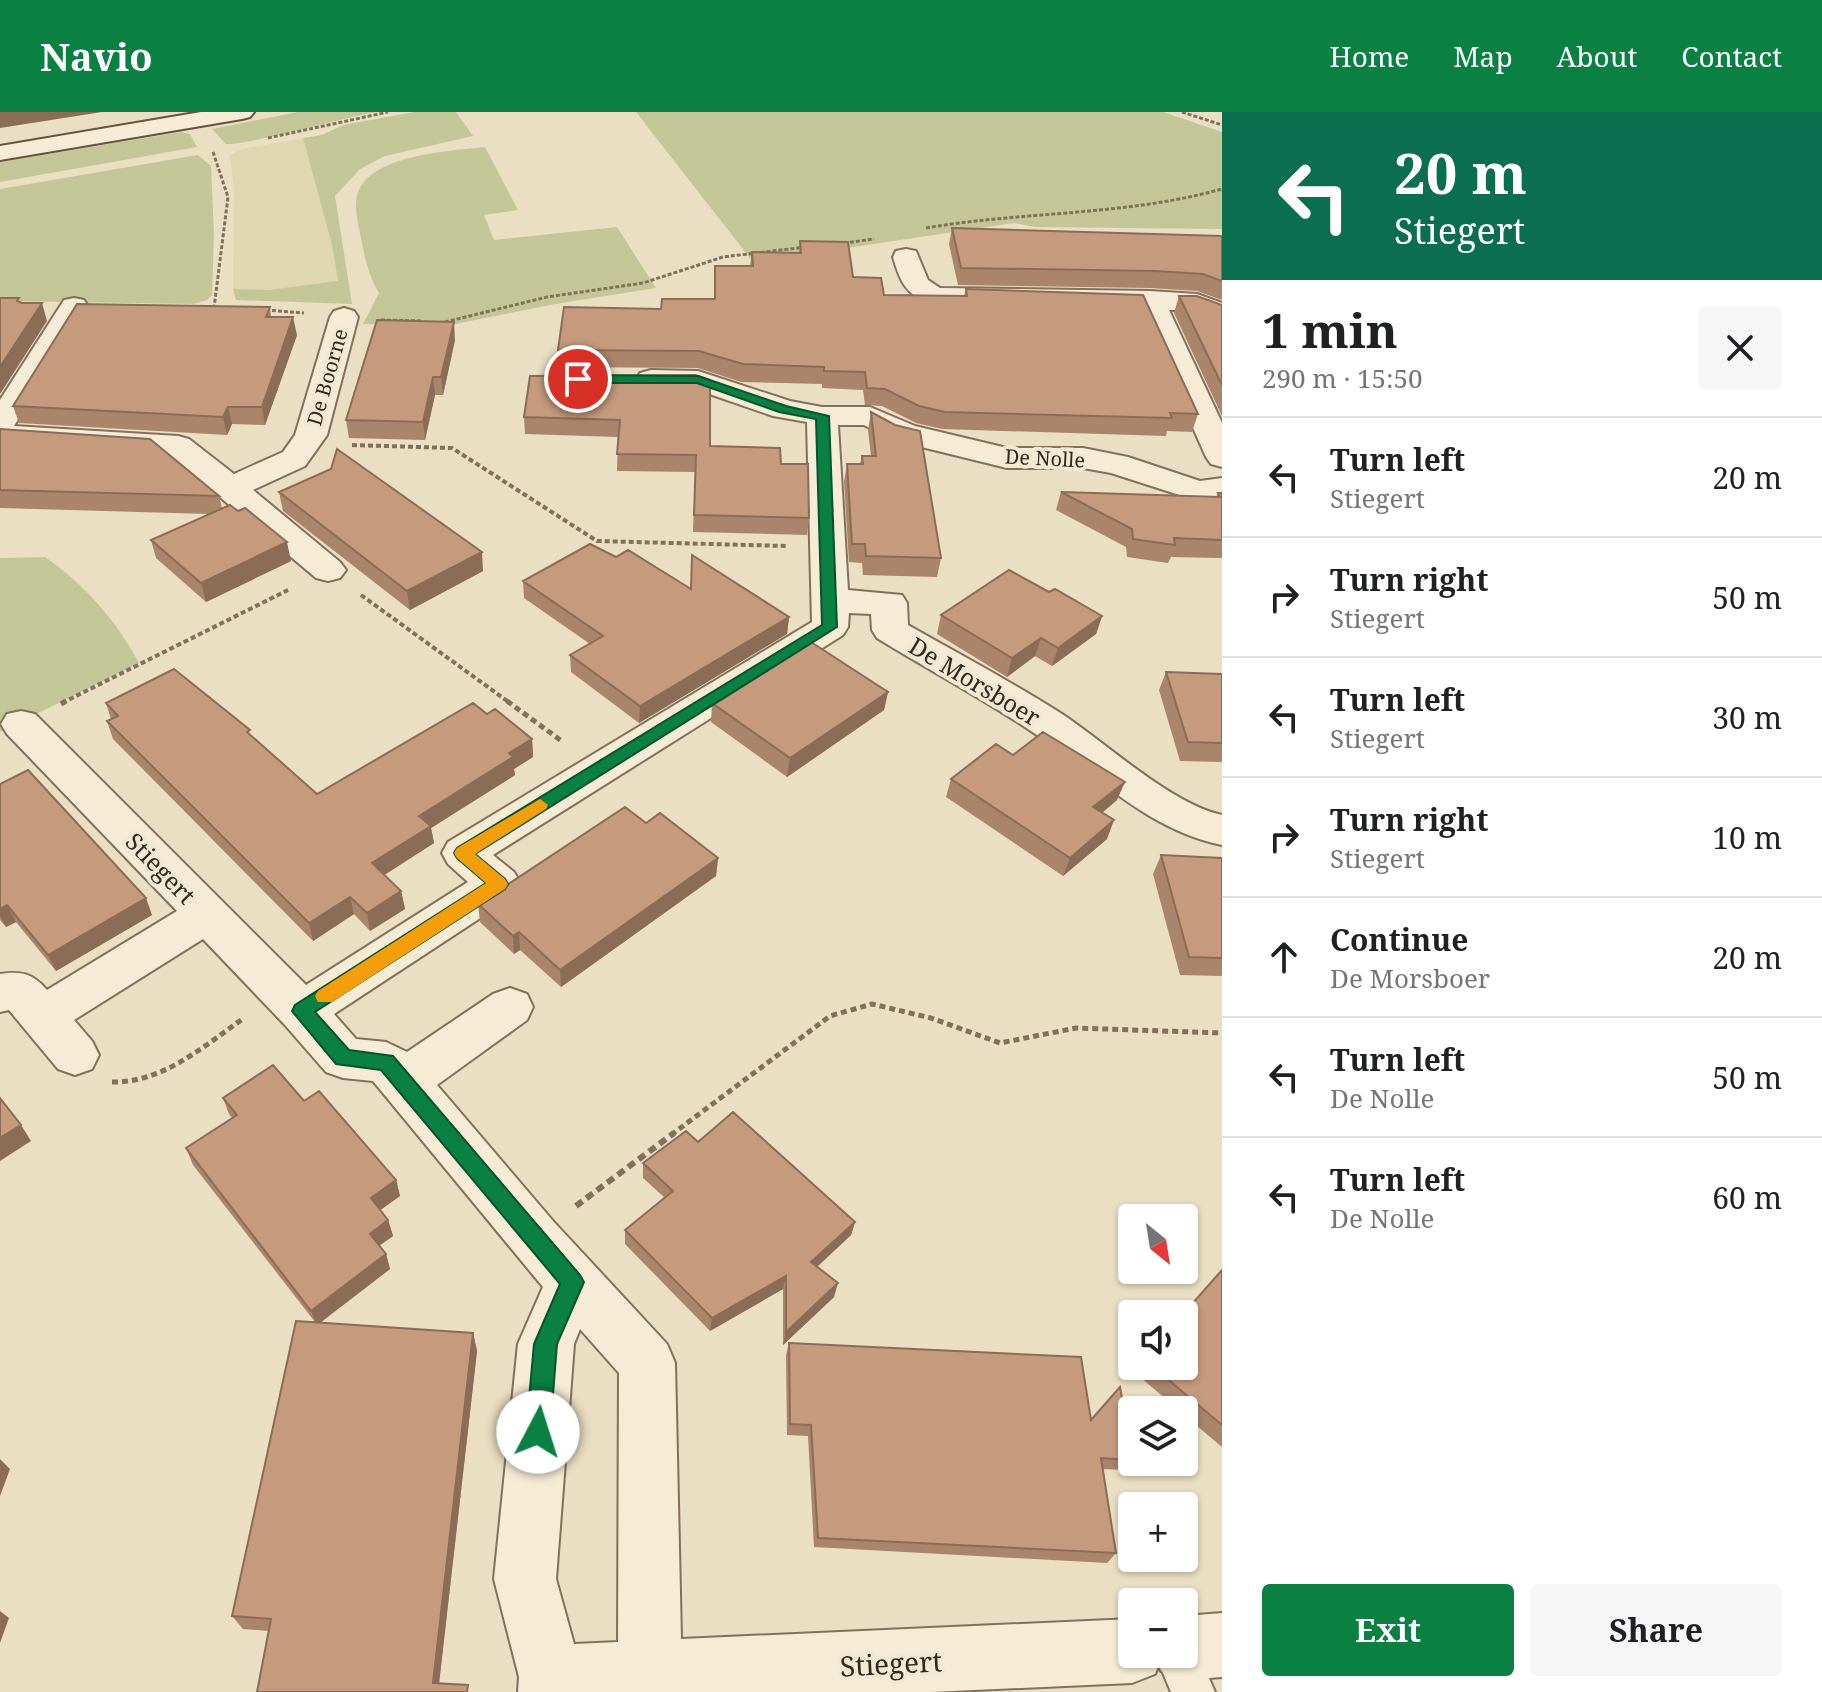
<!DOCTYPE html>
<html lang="en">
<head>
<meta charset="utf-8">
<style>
	body { margin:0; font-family:"Noto Serif",serif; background:#f6f6f6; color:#202124; height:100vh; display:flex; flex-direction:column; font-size:30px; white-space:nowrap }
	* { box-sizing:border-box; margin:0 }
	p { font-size:26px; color:#757577 }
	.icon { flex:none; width:44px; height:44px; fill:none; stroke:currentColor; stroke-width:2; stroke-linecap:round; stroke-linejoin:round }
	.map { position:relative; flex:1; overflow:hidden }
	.sheet { display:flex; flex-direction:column; background:#fff; width:600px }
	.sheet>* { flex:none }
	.banner { background:#0b6e4f; color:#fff; overflow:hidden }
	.needle { width:52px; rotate:150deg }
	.tools { position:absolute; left:1118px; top:1092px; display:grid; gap:16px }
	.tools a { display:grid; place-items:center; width:80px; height:80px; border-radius:8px; background:#fff; box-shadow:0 2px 6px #0004; font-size:40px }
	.pin { position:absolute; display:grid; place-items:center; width:68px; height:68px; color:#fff; margin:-34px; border:4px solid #fff; border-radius:50%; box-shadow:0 2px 8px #0007 }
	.me { position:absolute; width:88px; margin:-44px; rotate:5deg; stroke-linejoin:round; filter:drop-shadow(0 0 6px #0008) }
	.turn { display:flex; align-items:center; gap:28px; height:168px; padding:0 40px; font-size:36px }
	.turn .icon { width:104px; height:104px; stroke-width:2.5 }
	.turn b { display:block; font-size:56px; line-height:68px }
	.round { display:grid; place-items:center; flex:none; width:84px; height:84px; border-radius:8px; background:#f6f6f6 }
	.overview { display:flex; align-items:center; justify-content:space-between; height:136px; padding:0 40px }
	h1 { font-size:48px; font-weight:700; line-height:60px }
	.button { display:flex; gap:16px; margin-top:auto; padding:16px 40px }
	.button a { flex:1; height:92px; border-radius:8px; background:#0b8043; color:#fff; font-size:32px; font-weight:700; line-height:92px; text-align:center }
	.button a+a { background:#f6f6f6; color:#202124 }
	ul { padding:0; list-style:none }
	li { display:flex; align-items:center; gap:24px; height:120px; padding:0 40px; border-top:2px solid #e0e0e0 }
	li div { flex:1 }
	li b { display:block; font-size:30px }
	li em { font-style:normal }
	header { display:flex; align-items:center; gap:48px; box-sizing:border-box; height:112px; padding:0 40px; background:#0b8043; color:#fff }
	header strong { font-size:38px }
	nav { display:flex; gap:44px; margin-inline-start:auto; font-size:28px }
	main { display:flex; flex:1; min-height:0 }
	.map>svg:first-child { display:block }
	.farmland { fill:#dfd7b1 }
	.green { fill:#c3c798 }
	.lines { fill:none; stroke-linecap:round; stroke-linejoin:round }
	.lane-casing { stroke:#83705c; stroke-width:4 }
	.street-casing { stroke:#83705c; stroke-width:4 }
	.secondary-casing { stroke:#65513f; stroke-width:4 }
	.path-far3 { stroke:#83705c; stroke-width:3; stroke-dasharray:4 2; stroke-linecap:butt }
	.path-far2 { stroke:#83705c; stroke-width:4; stroke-dasharray:5 3; stroke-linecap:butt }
	.path-far1 { stroke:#83705c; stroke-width:5; stroke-dasharray:6 4; stroke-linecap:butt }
	.path { stroke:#83705c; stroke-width:6; stroke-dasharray:8 5; stroke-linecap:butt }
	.lane { fill:#f6ecd6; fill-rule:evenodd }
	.street { fill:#f6ecd6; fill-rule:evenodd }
	.secondary { fill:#f6ecd6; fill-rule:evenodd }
	.wall { fill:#aa846b }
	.shaded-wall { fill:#8b6c57 }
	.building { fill:#c69a7c; stroke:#8b6c57; stroke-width:2 }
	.route { fill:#0b8043; stroke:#07532c; stroke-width:2 }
	.slow { fill:#f59e0b }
	.labels { text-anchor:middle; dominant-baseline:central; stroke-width:8; stroke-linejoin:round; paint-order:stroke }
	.far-street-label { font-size:20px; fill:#34291e; stroke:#f2e9d2 }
	.street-label { font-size:24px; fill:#34291e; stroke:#f2e9d2 }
	.near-street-label { font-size:28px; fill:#34291e; stroke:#f2e9d2 }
</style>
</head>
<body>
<header>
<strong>Navio</strong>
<nav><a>Home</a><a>Map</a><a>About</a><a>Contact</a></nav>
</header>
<main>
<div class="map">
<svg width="1222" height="1580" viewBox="0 0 1222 1580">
	<rect width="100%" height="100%" fill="#eadec3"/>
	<path class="farmland" d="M 303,26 L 332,133 L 338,170 L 269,178 L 233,177 L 234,77 L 230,43 L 243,37 Z"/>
	<path class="green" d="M 298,0 L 377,0 C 328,9 281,25 232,32 L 226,32 L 212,17 Z
		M 414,0 L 456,0 L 473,24 L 385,44 L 360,57 L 335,84 L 352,192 L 236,188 L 233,177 L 269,178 L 338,169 L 332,133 L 303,26 L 322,23 L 343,13 Z
		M 636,0 L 1163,0 L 1222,20 L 1222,117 L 1035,115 L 1014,111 L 753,150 Z
		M 181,20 L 190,22 L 197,35 L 0,70 L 0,50 Z
		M 485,35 L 518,98 L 484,103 L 494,128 L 617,115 L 656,176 L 555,192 L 450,213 L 363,212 L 379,181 C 368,163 364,142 360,121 C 357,107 353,92 359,78 C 375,42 452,39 485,35 Z
		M 198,43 L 211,54 L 214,122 L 212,183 L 207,188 L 193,192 L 0,189 L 0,77 Z
		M 45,445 C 85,473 116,508 139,551 L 0,620 L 0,446 Z"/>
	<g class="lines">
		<defs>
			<path id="lane" d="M 1184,1523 L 1192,1527 L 1215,1580 L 1171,1580 L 1155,1542 L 1184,1542 Z"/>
			<path id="street" d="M 906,137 L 916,139 L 928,168 L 940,176 L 1150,179 L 1197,182 L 1222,191 L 1222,210 L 1192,198 L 1169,198 L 1222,311 L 1222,355 L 1211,352 L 1206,345 L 1140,197 L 928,190 C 905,183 899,166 893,145 L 896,139 Z
				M 74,186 L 84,188 L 88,194 L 14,314 L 178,324 L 189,327 L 234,362 L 283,340 L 295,323 L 330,205 L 334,199 L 344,196 L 354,199 L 358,205 L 327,323 L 305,354 L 253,378 L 340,450 L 346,458 L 340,466 L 328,469 L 316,466 L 170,343 L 0,332 L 0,288 L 64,188 Z
				M 651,258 L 698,259 L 790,289 L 822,295 L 870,295 L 915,314 L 1007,336 L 1083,336 L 1128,345 L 1200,369 L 1222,366 L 1222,386 L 1198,389 L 1111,361 L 1083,356 L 1007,356 L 893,328 L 864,313 L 838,313 L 848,478 L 902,483 L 907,491 L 908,513 C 959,542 1012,570 1062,602 C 1106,631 1171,692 1222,703 L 1222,733 C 1148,718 1095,662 1034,621 C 984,587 929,558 877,526 L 872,518 L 871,502 L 849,501 L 848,515 L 843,523 L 493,743 L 514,760 L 521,772 L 514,784 L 334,902 L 356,927 L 386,930 L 407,940 L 493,882 L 510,876 L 527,882 L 533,895 L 527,908 L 437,973 L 553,1109 L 667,1232 L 675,1251 L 681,1527 L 1132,1507 L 1132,1542 L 1184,1542 L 1184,1504 L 1222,1501 L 1222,1565 L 1184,1568 L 1161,1559 L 1159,1552 L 1155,1562 L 1132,1571 L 931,1580 L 518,1580 L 519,1565 L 494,1467 L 518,1232 L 543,1175 L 373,969 L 343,966 L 326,960 L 285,913 L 203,827 L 74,908 L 92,929 L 99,943 L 92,957 L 75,963 L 58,957 L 9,898 L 0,900 L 0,862 C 21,859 32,861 47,878 L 177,799 L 7,622 L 1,612 L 7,602 L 21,599 L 35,602 L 306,873 L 468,770 L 448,752 L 442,741 L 448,730 L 812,510 L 807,310 L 773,304 L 695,277 L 640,273 L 636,267 L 640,261 ZM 580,1217 L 619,1261 L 618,1530 L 574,1532 L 556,1467 L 574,1232 Z"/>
			<path id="secondary" d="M 201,0 L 254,0 L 250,5 L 242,7 L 0,48 L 0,34 Z"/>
		</defs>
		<use href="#lane" class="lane-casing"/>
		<use href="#street" class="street-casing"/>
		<use href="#secondary" class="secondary-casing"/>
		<path class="path-far3" d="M 1182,0 L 1222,13
			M 268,26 L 388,0
			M 213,40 L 228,85 L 214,196
			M 926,116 C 1025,99 1125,104 1222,77
			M 844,131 L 874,127
			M 266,198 L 304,201
			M 381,208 L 423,209
			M 445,210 L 547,185 L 643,171 L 723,145 L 806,135"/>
		<path class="path-far2" d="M 352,333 L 452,336 L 597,429 L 786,434
			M 361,483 L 510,591
			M 62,591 L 288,478"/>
		<path class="path-far1" d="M 507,589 L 563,630
			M 61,592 L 66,589
			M 112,970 C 163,971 204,934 244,906
			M 671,1023 L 830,904 L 872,892 L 931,906 L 1000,931 L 1076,916 L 1222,921"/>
		<path class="path" d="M 576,1094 L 674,1021"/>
		<use href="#lane" class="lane"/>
		<use href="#street" class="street"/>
		<use href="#secondary" class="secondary"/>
	</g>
	<path class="wall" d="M 952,116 L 1222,124 L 1222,188 L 1197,179 L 1150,176 L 958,173 L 949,132 Z
		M 800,129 L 853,165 L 884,183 L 964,184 L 966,177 L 1198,302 L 1192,320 L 1167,319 L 1166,324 L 942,317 L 916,311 L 882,294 L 865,293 L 863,278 L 822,276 L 822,272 L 741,270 L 698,256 L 558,255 L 558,238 L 661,197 L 714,187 L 715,154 L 750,154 L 752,140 L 799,141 Z
		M 1179,184 L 1222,193 L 1222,304 L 1174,201 Z
		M 270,195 L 271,205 L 297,223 L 265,313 L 232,312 L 227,323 L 19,311 L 13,294 Z
		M 455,228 L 443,283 L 435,283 L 425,328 L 349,326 L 346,308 Z
		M 530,264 L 710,334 L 781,352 L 809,406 L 807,423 L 693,420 L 695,360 L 617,359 L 618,325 L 525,322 L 524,305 Z
		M 871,300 L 941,446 L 937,465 L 863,463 L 862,451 L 849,450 L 844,370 L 847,352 L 860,352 L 862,344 L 871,344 L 868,318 Z
		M 0,317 L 219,384 L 222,396 L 291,449 L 206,490 L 156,446 L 151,428 L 209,402 L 0,396 Z
		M 279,380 L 483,459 L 410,498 L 283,399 Z
		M 1061,380 L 1216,385 L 1218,381 L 1222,381 L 1222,446 L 1171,445 L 1168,451 L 1127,445 L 1126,435 L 1056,398 Z
		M 616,445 L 691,477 L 789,505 L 787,522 L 639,611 L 571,560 L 570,543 L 590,532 L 524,486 L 523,469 Z
		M 1049,480 L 1102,504 L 1096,522 L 1052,554 L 1035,544 L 1007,565 L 937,522 L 941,503 Z
		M 1166,560 L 1222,562 L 1222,650 L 1180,649 L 1159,578 Z
		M 888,580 L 884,598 L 787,665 L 711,610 L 712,591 Z
		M 106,591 L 252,625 L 317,682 L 487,602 L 532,627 L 533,645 L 514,657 L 515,663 L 431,716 L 434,731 L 384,763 L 401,779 L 405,797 L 370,819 L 354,802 L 313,829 L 113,627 L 107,609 L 111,607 Z
		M 1013,643 L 1117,688 L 1102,701 L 1107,727 L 1063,764 L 946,685 L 951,667 Z
		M 0,672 L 152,803 L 56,859 L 16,810 L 6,815 L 0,808 Z
		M 646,711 L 718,746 L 716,764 L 561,875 L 520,838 L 514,842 L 480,810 L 478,792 Z
		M 1161,743 L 1222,746 L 1222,864 L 1180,863 L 1153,762 Z
		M 273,953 L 304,989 L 319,979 L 396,1068 L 400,1084 L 380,1098 L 388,1108 L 393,1124 L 379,1134 L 386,1142 L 390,1157 L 320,1211 L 473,1221 L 477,1239 L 439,1572 L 468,1573 L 467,1580 L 257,1580 L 269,1519 L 243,1517 L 232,1504 L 296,1209 L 315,1210 L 193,1053 L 186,1036 L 232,1006 L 229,1002 L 223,986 Z
		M 698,1030 L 855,1110 L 851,1123 L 817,1155 L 834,1185 L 783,1233 L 783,1177 L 710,1219 L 625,1132 L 625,1118 L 665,1086 L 643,1066 L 643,1051 Z
		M 1222,1158 L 1222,1335 L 1184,1303 L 1184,1298 L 1179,1298 L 1134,1260 L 1139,1254 L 1184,1254 Z
		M 789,1231 L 1091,1308 L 1132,1342 L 1132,1349 L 1124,1358 L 1102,1357 L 1116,1441 L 1107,1451 L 814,1435 L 808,1324 L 787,1323 L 786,1243 Z"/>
	<path class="shaded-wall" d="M 0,0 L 102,0 L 0,16 Z
		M 42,191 L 47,209 L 0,282 L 0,255 Z
		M 293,205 L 297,223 L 265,313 L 262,295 Z
		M 454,210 L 455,228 L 443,283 L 441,265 Z
		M 433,265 L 435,283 L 425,328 L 423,310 Z
		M 228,295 L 232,312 L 227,323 L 223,305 Z
		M 287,430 L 291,449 L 206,490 L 201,471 Z
		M 482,440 L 483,459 L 410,498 L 407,479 Z
		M 1102,504 L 1096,522 L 1052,554 L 1058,536 Z
		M 789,505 L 787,522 L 639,611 L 640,594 Z
		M 1041,526 L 1035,544 L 1007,565 L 1012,546 Z
		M 888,580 L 884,598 L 787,665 L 790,646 Z
		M 532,627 L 533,645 L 514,657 L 515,663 L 431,716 L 434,731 L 375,769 L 372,751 L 419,704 L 509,641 Z
		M 1125,670 L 1117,688 L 1086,714 L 1093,695 Z
		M 1114,708 L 1107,727 L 1063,764 L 1070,746 Z
		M 718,746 L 716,764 L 561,875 L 560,858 Z
		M 401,779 L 405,797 L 370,819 L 367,801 Z
		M 350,785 L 354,802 L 313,829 L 309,811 Z
		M 146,786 L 152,803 L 56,859 L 48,843 Z
		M 7,793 L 16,810 L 6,815 L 0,804 L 0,797 Z
		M 519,820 L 520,838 L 514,842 L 513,824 Z
		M 21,1013 L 31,1029 L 0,1049 L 0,1026 Z
		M 396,1068 L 400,1084 L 375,1102 L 371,1086 Z
		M 388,1108 L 393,1124 L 374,1137 L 370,1122 Z
		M 855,1110 L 851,1123 L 808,1163 L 811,1150 Z
		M 386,1142 L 390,1157 L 317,1213 L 311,1199 Z
		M 786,1164 L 783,1177 L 710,1219 L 712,1206 Z
		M 838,1171 L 834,1185 L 783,1233 L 786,1220 Z
		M 473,1221 L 477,1239 L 438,1580 L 433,1571 Z
		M 0,1347 L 10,1357 L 0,1384 Z
		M 0,1499 L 9,1506 L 0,1531 Z"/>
	<path class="building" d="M 952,116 L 1222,124 L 1222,169 L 1203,162 L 1155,159 L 961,156 Z
		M 800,129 L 848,130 L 853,165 L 881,166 L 884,183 L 967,184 L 966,177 L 1143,183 L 1198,302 L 1170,301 L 1172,306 L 945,300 L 919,294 L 885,277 L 867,276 L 865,260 L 824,259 L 824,255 L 743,252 L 699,239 L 558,238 L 564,195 L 661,197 L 662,187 L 715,187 L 715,154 L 753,154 L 752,140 L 801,141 Z
		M 1179,184 L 1197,184 L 1222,193 L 1222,273 Z
		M 0,186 L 19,186 L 17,189 L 22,191 L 42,191 L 0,255 Z
		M 77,192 L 270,195 L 266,205 L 293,205 L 262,295 L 228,295 L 223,305 L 13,294 Z
		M 377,208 L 454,210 L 441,265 L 433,265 L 423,310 L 346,308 Z
		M 695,263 L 710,268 L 710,334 L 780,336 L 781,352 L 808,352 L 809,406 L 694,403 L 696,343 L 617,342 L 620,308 L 524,305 L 530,264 Z
		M 871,300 L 895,313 L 920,319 L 941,446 L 866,444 L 865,432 L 852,432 L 847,352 L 863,352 L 862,344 L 876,344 Z
		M 0,317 L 150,327 L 219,384 L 0,378 Z
		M 337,337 L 482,440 L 407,479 L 279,380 L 331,357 Z
		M 1061,380 L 1220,385 L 1218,381 L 1222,381 L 1222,428 L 1174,426 L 1175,433 L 1133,427 L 1132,417 Z
		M 230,393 L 238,399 L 245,396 L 287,430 L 201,471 L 151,428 Z
		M 590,432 L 616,445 L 628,438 L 691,477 L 692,443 L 789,505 L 640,594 L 570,543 L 603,524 L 523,469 Z
		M 1009,458 L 1049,480 L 1055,477 L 1102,504 L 1058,536 L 1041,526 L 1012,546 L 941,503 Z
		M 811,530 L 888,580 L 790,646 L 712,591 Z
		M 174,557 L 250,618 L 247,620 L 317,682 L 473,591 L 487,602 L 495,597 L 532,627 L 509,641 L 513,645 L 419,704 L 431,714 L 372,751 L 401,779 L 367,801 L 350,785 L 309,811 L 107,609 L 118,604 L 106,591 Z
		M 1166,560 L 1222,562 L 1222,631 L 1188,630 Z
		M 1043,620 L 1125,670 L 1093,695 L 1114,708 L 1070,746 L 951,667 L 996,632 L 1013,643 Z
		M 28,658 L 146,786 L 48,843 L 7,793 L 0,797 L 0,672 Z
		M 625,695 L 646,711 L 660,701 L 718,746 L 560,858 L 519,820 L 513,824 L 478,792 Z
		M 1161,743 L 1222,746 L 1222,846 L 1189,845 Z
		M 273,953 L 304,989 L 319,979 L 396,1068 L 371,1086 L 388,1108 L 370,1122 L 386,1142 L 311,1199 L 186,1036 L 237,1003 L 223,986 Z
		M 0,986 L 21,1013 L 0,1026 Z
		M 733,1000 L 855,1110 L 811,1150 L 838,1171 L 786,1220 L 786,1164 L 712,1206 L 625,1118 L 673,1079 L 643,1051 L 686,1019 L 698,1030 Z
		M 1222,1158 L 1222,1313 L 1152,1254 L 1184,1254 L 1183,1202 Z
		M 296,1209 L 473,1221 L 433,1571 L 468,1573 L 467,1580 L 257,1580 L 271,1507 L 232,1504 Z
		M 789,1231 L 1081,1245 L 1091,1308 L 1120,1275 L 1132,1342 L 1132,1348 L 1101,1346 L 1116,1441 L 818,1426 L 811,1313 L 790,1312 Z"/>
	<path class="route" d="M 698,264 L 786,294 L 829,304 L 837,515 L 475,742 L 505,767 L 508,772 L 505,777 L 315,900 L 349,938 L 393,944 L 580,1163 L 584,1170 L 557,1232 L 550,1320 L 546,1328 L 538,1332 L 530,1328 L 526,1320 L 534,1232 L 560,1172 L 381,958 L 336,952 L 292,899 L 295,893 L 486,771 L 457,746 L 454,741 L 457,736 L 822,513 L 816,307 L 779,300 L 697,271 L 578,271 L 572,267 L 578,263 Z"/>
	<path class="slow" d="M 540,687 L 548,693 L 546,697 L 475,742 L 505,767 L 508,772 L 505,777 L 332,890 L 318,890 L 315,884 L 318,879 L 486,771 L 457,746 L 454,741 L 457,736 Z"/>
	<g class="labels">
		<g class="far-street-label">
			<text transform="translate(327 265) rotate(-74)">De Boorne</text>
			<text transform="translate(1045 346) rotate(3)">De Nolle</text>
		</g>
		<g class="street-label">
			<text transform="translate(975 569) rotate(31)">De Morsboer</text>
			<text transform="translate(161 756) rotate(46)">Stiegert</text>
		</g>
		<g class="near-street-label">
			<text transform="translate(891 1551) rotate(-3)">Stiegert</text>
		</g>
	</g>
</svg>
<div class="tools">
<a><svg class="needle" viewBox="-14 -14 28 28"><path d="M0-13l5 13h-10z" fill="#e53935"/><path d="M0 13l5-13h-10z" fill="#757577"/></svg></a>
<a><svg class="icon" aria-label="sound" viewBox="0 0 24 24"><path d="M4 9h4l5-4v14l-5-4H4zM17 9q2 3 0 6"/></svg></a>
<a><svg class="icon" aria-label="layers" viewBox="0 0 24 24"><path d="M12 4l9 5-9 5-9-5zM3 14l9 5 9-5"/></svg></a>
<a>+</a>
<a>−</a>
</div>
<div class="pin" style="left:578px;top:267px;background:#d93025"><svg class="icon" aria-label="arrive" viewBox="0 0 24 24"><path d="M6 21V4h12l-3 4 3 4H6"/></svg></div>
<svg class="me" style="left:538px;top:1320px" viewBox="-20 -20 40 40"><circle r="19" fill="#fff"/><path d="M0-13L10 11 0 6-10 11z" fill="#0b8043"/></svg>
</div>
<section class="sheet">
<div class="banner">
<div class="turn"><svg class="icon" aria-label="left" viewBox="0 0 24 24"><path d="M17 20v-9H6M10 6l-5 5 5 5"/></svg><div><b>20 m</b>Stiegert</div></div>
</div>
<div class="overview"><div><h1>1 min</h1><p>290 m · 15:50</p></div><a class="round"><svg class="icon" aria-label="close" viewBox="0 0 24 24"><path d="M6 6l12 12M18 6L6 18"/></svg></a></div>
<ul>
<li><svg class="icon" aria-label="left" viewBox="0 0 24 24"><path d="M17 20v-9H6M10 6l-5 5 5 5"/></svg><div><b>Turn left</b><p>Stiegert</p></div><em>20 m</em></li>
<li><svg class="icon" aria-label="right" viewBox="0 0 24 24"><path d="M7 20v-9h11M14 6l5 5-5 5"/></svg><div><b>Turn right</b><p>Stiegert</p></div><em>50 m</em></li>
<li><svg class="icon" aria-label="left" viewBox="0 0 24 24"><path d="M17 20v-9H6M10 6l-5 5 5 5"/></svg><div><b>Turn left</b><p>Stiegert</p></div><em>30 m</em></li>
<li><svg class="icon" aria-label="right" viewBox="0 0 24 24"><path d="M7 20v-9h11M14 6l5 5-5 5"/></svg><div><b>Turn right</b><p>Stiegert</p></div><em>10 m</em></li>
<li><svg class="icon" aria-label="ahead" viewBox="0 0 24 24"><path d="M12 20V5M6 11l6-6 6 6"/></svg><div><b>Continue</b><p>De Morsboer</p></div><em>20 m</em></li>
<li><svg class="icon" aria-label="left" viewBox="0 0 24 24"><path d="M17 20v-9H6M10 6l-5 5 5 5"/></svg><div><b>Turn left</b><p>De Nolle</p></div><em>50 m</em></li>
<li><svg class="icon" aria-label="left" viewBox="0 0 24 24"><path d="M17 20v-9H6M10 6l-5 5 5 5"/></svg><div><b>Turn left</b><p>De Nolle</p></div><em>60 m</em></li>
</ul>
<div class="button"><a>Exit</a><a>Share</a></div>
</section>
</main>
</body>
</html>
